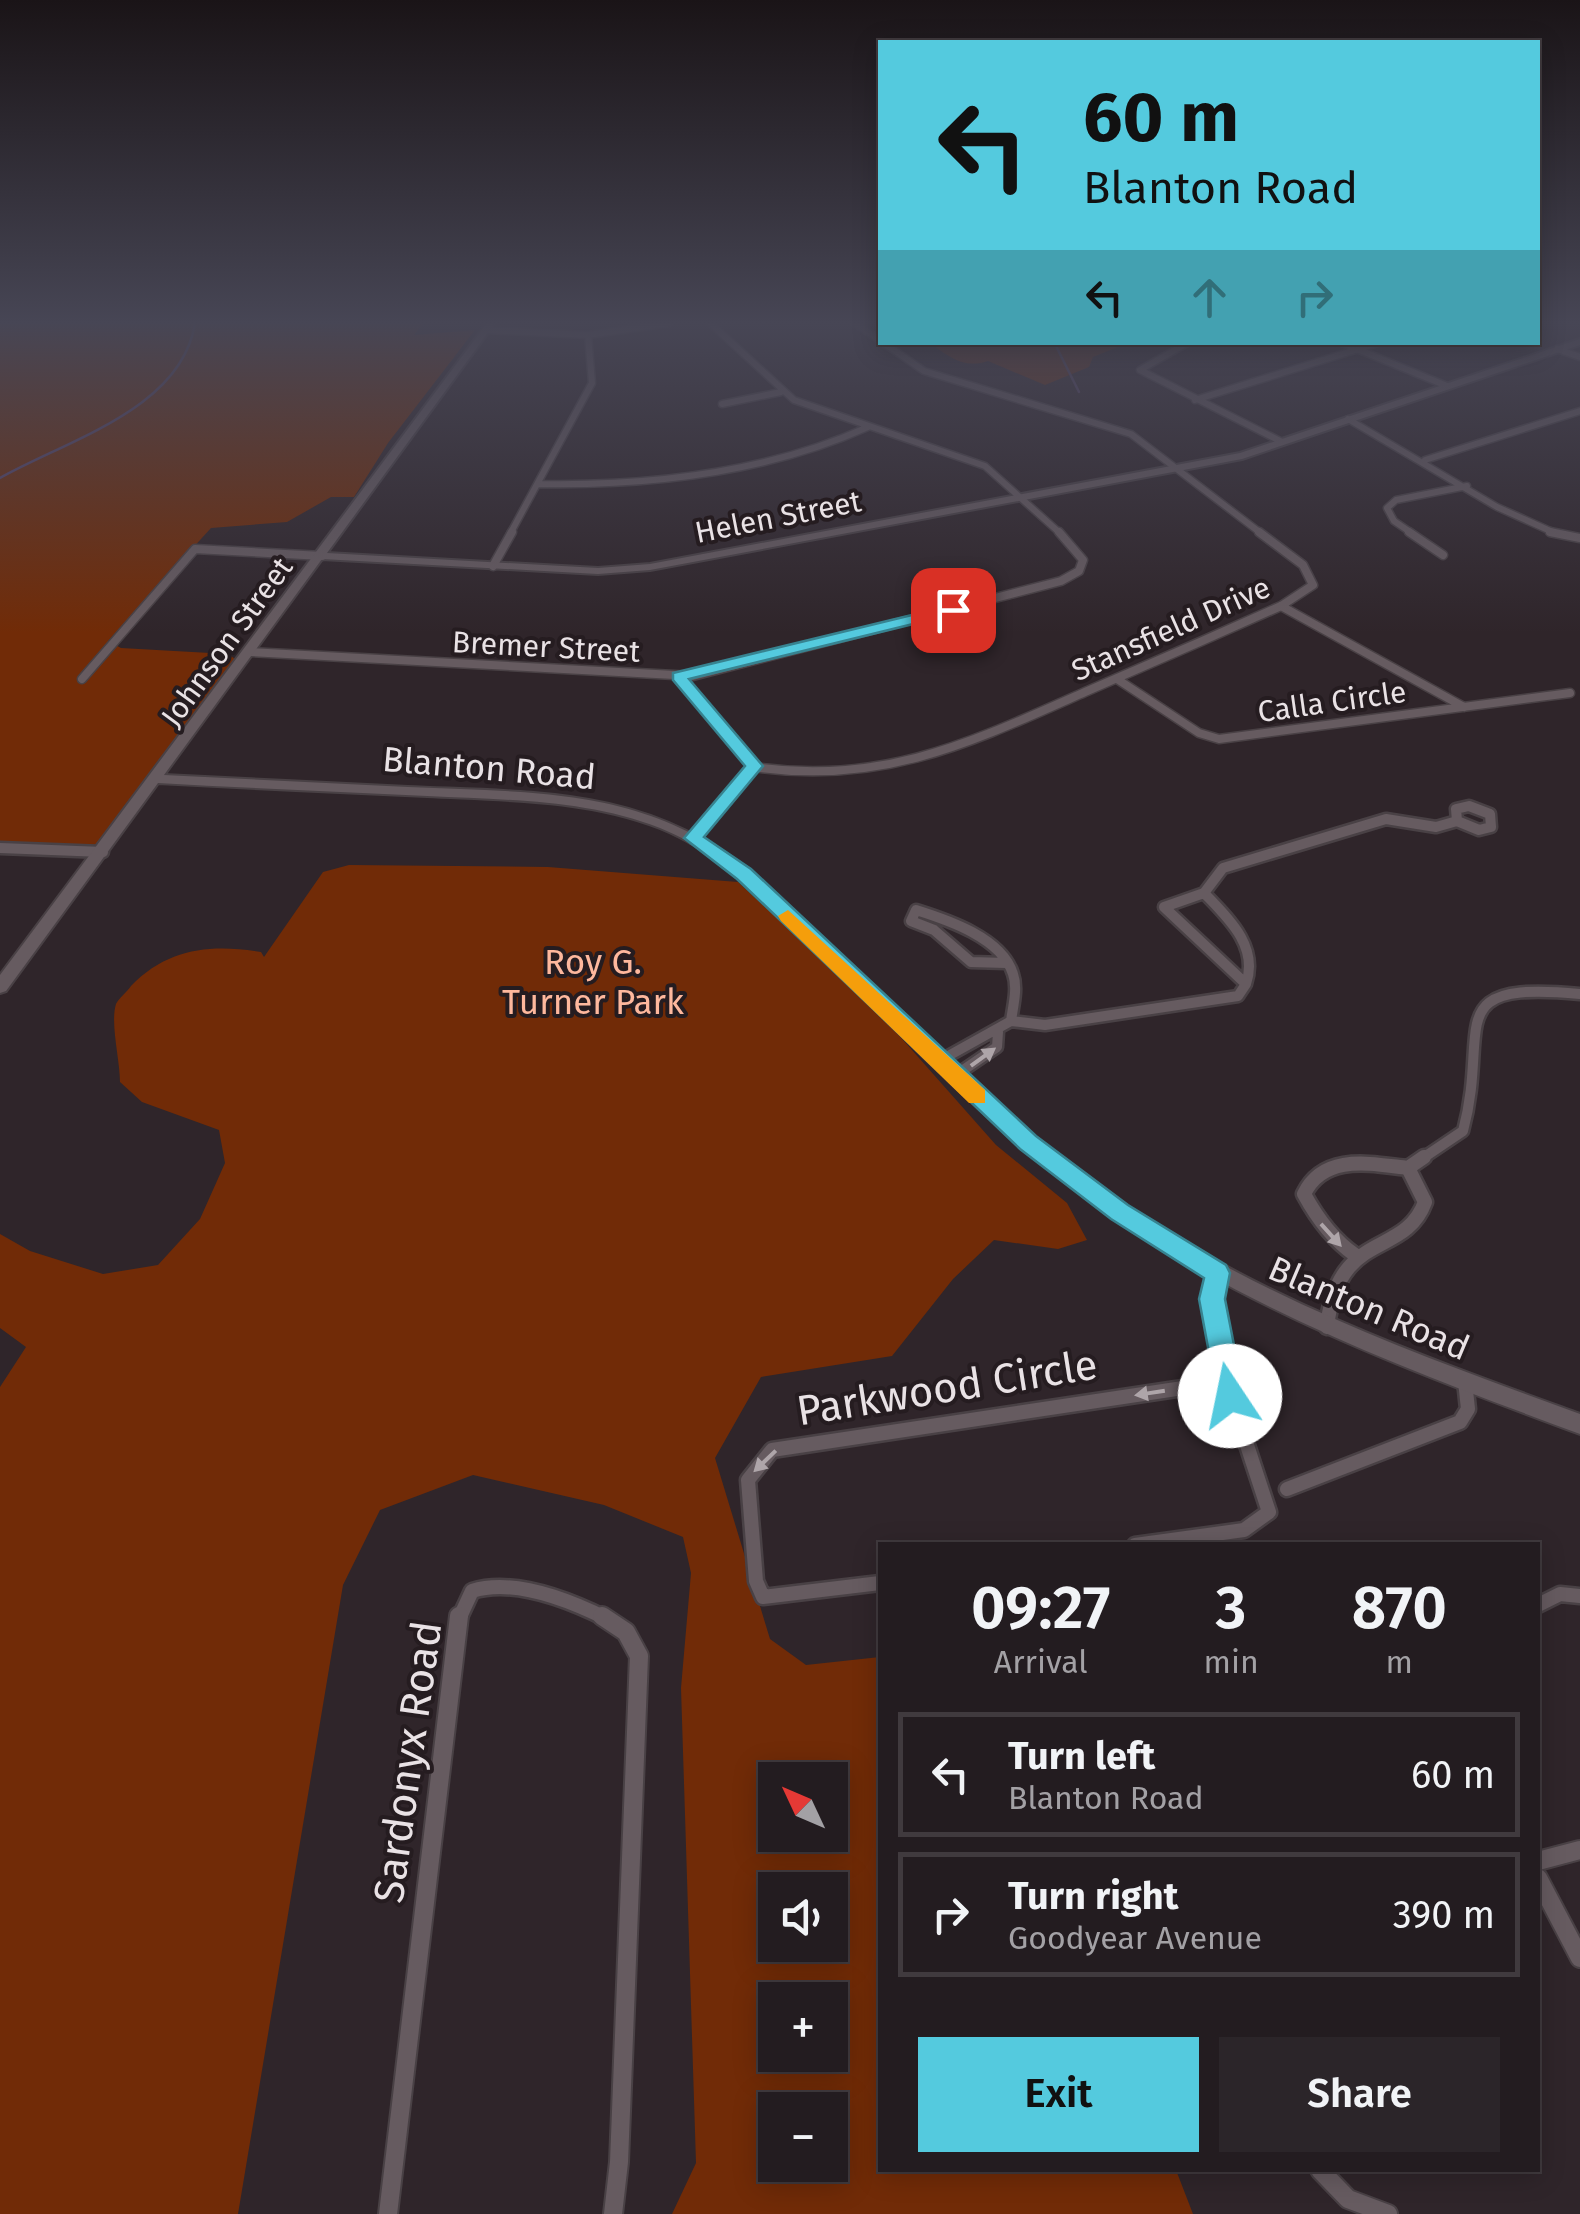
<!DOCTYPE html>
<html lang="en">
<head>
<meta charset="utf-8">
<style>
	body { margin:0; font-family:"Fira Sans",sans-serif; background:#2b2529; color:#f1f3f6; height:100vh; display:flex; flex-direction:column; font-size:38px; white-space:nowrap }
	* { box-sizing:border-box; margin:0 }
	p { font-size:32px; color:#a3a1a5 }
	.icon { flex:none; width:55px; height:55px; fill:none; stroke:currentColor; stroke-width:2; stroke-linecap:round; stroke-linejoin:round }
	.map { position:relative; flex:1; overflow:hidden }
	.side { position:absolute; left:878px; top:1542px; width:662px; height:630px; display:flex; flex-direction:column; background:#231c20; border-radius:0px; box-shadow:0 5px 25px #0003,0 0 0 2px #403a3e }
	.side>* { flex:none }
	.banner { position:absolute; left:878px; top:40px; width:662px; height:305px; border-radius:0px; box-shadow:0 5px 25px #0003,0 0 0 2px #403a3e; background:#54cade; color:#111; overflow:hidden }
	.needle { width:65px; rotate:314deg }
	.buttons { position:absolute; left:758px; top:1762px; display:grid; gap:20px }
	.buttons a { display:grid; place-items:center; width:90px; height:90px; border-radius:0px; background:#231c20; box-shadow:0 5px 25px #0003,0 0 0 2px #403a3e; font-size:50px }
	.pin { position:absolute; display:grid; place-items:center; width:85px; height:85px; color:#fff; margin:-42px; border-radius:20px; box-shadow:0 5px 15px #0006 }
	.me { position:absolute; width:110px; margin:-55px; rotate:349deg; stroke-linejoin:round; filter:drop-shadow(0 0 8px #0008) }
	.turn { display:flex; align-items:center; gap:35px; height:210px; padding:0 40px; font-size:45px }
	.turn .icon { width:130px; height:130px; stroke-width:2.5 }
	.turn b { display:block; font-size:70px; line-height:85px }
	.lanes { display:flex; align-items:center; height:95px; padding:0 40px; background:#0003; justify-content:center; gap:50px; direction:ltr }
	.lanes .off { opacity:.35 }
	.eta { display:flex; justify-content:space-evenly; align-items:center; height:170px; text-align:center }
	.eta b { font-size:60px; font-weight:600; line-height:70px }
	.button { display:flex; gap:20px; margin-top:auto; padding:20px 40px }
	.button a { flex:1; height:115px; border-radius:0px; background:#54cade; color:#111; font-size:40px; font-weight:600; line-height:115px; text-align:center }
	.button a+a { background:#2b2529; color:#f1f3f6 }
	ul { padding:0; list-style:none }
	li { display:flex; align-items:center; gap:30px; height:125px; margin:0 20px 15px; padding:0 20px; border:5px solid #403a3e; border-radius:0px }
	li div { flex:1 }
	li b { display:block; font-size:38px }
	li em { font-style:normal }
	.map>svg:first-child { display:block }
	.green { fill:#712b07; fill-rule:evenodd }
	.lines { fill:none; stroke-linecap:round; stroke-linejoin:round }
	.stream { stroke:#57466d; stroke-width:2.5 }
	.street-far4-casing { stroke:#494145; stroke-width:9 }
	.street-far3-casing { stroke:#494145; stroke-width:11 }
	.street-far2-casing { stroke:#494145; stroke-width:15 }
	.street-far1-casing { stroke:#494145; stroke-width:19 }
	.street-casing { stroke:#494145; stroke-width:22 }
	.secondary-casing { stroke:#494145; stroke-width:4 }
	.street-far4 { stroke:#665b60; stroke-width:6 }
	.street-far3 { stroke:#665b60; stroke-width:8 }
	.street-far2 { stroke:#665b60; stroke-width:10 }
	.street-far1 { stroke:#665b60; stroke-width:14 }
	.street { stroke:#665b60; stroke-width:18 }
	.secondary { fill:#665b60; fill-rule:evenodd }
	.oneway { fill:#aea5a9 }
	.route { fill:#54cade; stroke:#378390; stroke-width:2.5 }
	.slow { fill:#f59e0b }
	.labels { text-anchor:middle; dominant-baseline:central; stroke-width:8; stroke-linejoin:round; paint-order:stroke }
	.far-street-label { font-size:30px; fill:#e9e2e5; stroke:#251c20 }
	.street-label { font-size:35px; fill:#e9e2e5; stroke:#251c20 }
	.park-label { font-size:35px; fill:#feb89d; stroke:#251c20 }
	.near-street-label { font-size:42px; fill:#e9e2e5; stroke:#251c20 }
</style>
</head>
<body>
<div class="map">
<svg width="1580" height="2214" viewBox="0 0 1580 2214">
	<rect width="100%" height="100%" fill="#2f252a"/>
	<path class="green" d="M 0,323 L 423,323 L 414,335 L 475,330 L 388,443 L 354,497 L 331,497 L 287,522 L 211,528 L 108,641 L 121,648 L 228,654 L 235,659 L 99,846 L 0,842 Z
		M 930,343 L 1128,343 L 1093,357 L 1089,367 L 1045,385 L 988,361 C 964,369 949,357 930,343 Z
		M 349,865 L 548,867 L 738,882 L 873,1006 L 996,1145 L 1067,1203 L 1087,1240 L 1058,1249 L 994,1240 L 953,1279 L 892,1356 L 761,1377 L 715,1458 L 770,1639 L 806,1665 L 880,1657 L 880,2170 L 1176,2170 L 1193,2214 L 672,2214 L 696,2163 L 681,1688 L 691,1573 L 683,1537 L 604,1505 L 473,1475 L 380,1510 L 343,1585 L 238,2214 L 0,2214 L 0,1387 L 26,1347 L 0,1328 L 0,1234 L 30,1251 L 103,1274 L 158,1265 L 200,1219 L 225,1163 L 219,1130 L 142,1102 L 120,1082 C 120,1060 110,1023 116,1004 C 119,998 127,992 131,986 C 168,948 211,944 261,952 L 264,957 L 323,872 ZM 775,1780 L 830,1780 L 830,1835 L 775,1835 ZM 775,1890 L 830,1890 L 830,1945 L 775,1945 ZM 775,2000 L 830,2000 L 830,2055 L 775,2055 ZM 775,2110 L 830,2110 L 830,2165 L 775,2165 Z"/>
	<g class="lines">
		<path class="stream" d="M 1054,342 L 1079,392
			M 0,478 C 67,440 182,409 195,323"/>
		<defs>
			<path id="street-far4" d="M 710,323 L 794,400 L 985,466 L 1061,534
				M 855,323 L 924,371 L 1131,434 L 1262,534
				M 486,330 L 588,335 L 669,323
				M 1189,342 L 1140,370 L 1282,442
				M 1340,342 L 1447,386
				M 1557,349 L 1580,357
				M 1195,400 L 1381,342
				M 722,404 L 781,392
				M 1348,419 L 1497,507 L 1557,534
				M 1425,460 L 1580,411
				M 538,484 C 649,486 766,473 868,427
				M 510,534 L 592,383 L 588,335
				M 1413,534 L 1394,521 L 1387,508 L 1396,500 L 1467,486"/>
			<path id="street-far3" d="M 1409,532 L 1443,555
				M 1550,532 L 1580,538
				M 493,566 L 512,532
				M 1281,606 L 1464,707
				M 251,652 L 693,676 L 1061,581 L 1079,571 L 1083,560 L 1059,532
				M 679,677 L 754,767 L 720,806
				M 82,679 L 195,549 L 322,556
				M 1117,679 L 1199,733 L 1219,739 L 1570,693
				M 754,767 C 882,786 972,742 1085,692 C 1150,664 1216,635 1281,606 L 1313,585 L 1303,565 L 1259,532"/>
			<path id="street-far2" d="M 1469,806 L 1490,814 L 1491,827 L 1479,830 L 1457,821 L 1456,809 Z
				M 693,838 L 722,804
				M 0,848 L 103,852
				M 1204,893 L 1223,868 L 1386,819 L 1436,827 L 1457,821
				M 1204,893 C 1228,918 1259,946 1246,984 L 1164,907 Z
				M 1011,1021 L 1045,1025 L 1238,996 L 1246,984
				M 941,1060 L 1011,1021 C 1013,1006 1018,988 1013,974 C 1002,938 948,920 916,910 L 911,921 L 934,930 L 971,962 L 1006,963
				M 956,1075 L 997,1047 L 998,1032
				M 1420,1160 L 1463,1131 C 1491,1028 1437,980 1580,994"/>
			<path id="street-far1" d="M 1355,1255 C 1332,1239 1317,1218 1304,1194 C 1324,1153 1371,1164 1408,1168 L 1424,1157
				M 1218,1273 L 1212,1292 L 1221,1366
				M 1327,1327 C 1338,1228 1404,1259 1425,1202 L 1408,1168
				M 1287,1489 L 1460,1422 L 1468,1409 L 1465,1381
				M 880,1583 L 763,1597 L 756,1581 L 748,1480 L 772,1450 L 1183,1388 L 1206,1381 L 1221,1366 L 1269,1512 L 1244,1530 L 1135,1545
				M 1538,1605 L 1560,1594 L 1580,1596
				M 459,1619 L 472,1591 C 514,1578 569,1600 607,1619"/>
			<path id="street" d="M 602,1616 L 626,1632 L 639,1656 L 619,2162 L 613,2214
				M 1538,1861 L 1580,1850
				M 1538,1878 L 1580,1958
				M 1320,2170 L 1348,2199 L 1388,2214
				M 388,2214 L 459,1616"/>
			<path id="secondary" d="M 487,323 L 495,323 L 327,553 L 598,568 L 650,564 L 1240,453 L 1580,339 L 1580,345 L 1242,459 L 650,570 L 598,574 L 322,559 L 164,775 C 245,779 327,783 408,787 C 540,793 648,787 756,876 C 879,986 989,1114 1127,1207 C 1266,1301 1424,1357 1580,1414 L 1580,1434 C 1389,1363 1197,1292 1038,1160 C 964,1099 897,1031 830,965 C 778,914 729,856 660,828 C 586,799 505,800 427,796 C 337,792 248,788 158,783 L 6,991 L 0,993 L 0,975 Z"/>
		</defs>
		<use href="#street-far4" class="street-far4-casing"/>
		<use href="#street-far3" class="street-far3-casing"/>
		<use href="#street-far2" class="street-far2-casing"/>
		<use href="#street-far1" class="street-far1-casing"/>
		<use href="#street" class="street-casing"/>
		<use href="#secondary" class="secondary-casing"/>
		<use href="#street-far4" class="street-far4"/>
		<use href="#street-far3" class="street-far3"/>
		<use href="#street-far2" class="street-far2"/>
		<use href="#street-far1" class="street-far1"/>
		<use href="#street" class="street"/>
		<use href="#secondary" class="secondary"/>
	</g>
	<defs><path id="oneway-solid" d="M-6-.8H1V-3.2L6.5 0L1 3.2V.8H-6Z" transform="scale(2.5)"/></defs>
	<g class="oneway">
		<use href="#oneway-solid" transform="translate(983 1057) rotate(-36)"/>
		<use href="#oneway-solid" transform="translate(1331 1235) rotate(48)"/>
		<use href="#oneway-solid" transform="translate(1150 1393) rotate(171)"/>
		<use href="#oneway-solid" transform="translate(765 1461) rotate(136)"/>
	</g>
	<linearGradient id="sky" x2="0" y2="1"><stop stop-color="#1a1417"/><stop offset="0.51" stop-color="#474655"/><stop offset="1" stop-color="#474655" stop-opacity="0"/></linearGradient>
	<rect width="1580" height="633" fill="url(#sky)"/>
	<path class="route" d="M 953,605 L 958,606 L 958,613 L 689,679 L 763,766 L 704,837 L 751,869 L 1036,1136 L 1128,1205 L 1226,1265 L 1230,1273 L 1225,1299 L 1244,1396 L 1240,1405 L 1230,1409 L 1221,1405 L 1217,1396 L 1199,1299 L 1204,1278 L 1111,1219 L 1020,1149 L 737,879 L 684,838 L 745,766 L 673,680 L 673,673 Z"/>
	<path class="slow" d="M 788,910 L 985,1090 L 985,1103 L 969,1103 L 781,921 L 778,916 Z"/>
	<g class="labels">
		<g class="far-street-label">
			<text transform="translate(778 517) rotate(-11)">Helen Street</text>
			<text transform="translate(1171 629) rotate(-24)">Stansfield Drive</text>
			<text transform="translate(227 642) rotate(-54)">Johnson Street</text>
			<text transform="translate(546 647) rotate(3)">Bremer Street</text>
			<text transform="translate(1332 702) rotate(-8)">Calla Circle</text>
		</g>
		<g class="street-label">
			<text transform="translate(489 768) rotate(5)">Blanton Road</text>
			<text transform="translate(1369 1308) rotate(23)">Blanton Road</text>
		</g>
		<g class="park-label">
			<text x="593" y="962">Roy G.<tspan x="593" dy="40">Turner Park</tspan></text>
		</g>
		<g class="near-street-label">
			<text transform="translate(947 1388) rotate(-9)">Parkwood Circle</text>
			<text transform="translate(408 1762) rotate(-82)">Sardonyx Road</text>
		</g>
	</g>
</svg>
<div class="buttons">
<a><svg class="needle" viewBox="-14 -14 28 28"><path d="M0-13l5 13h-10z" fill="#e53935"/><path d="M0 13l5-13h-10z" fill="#a3a1a5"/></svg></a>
<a><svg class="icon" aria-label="sound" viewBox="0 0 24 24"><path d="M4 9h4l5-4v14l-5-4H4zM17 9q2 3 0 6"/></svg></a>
<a>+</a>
<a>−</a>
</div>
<div class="pin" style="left:953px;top:610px;background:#d93025"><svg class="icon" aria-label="arrive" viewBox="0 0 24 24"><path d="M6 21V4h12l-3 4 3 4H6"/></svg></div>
<svg class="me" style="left:1230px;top:1396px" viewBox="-20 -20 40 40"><circle r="19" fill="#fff"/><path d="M0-13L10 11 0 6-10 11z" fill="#54cade"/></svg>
<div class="banner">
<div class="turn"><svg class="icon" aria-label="left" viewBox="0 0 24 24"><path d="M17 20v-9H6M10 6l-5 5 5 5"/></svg><div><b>60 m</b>Blanton Road</div></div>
<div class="lanes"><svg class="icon" aria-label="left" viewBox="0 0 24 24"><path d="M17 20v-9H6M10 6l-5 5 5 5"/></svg><svg class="icon off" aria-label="ahead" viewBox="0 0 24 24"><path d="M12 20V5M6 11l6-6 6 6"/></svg><svg class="icon off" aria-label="right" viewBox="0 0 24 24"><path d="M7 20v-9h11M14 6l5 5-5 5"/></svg></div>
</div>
<section class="side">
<div class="eta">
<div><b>09:27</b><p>Arrival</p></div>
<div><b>3</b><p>min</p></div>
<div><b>870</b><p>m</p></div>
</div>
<ul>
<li><svg class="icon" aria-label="left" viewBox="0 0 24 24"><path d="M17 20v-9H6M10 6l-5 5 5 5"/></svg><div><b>Turn left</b><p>Blanton Road</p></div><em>60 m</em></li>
<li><svg class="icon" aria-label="right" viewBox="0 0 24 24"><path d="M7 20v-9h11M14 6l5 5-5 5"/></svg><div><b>Turn right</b><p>Goodyear Avenue</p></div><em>390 m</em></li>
</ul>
<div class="button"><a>Exit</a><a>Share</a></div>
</section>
</div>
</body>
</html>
